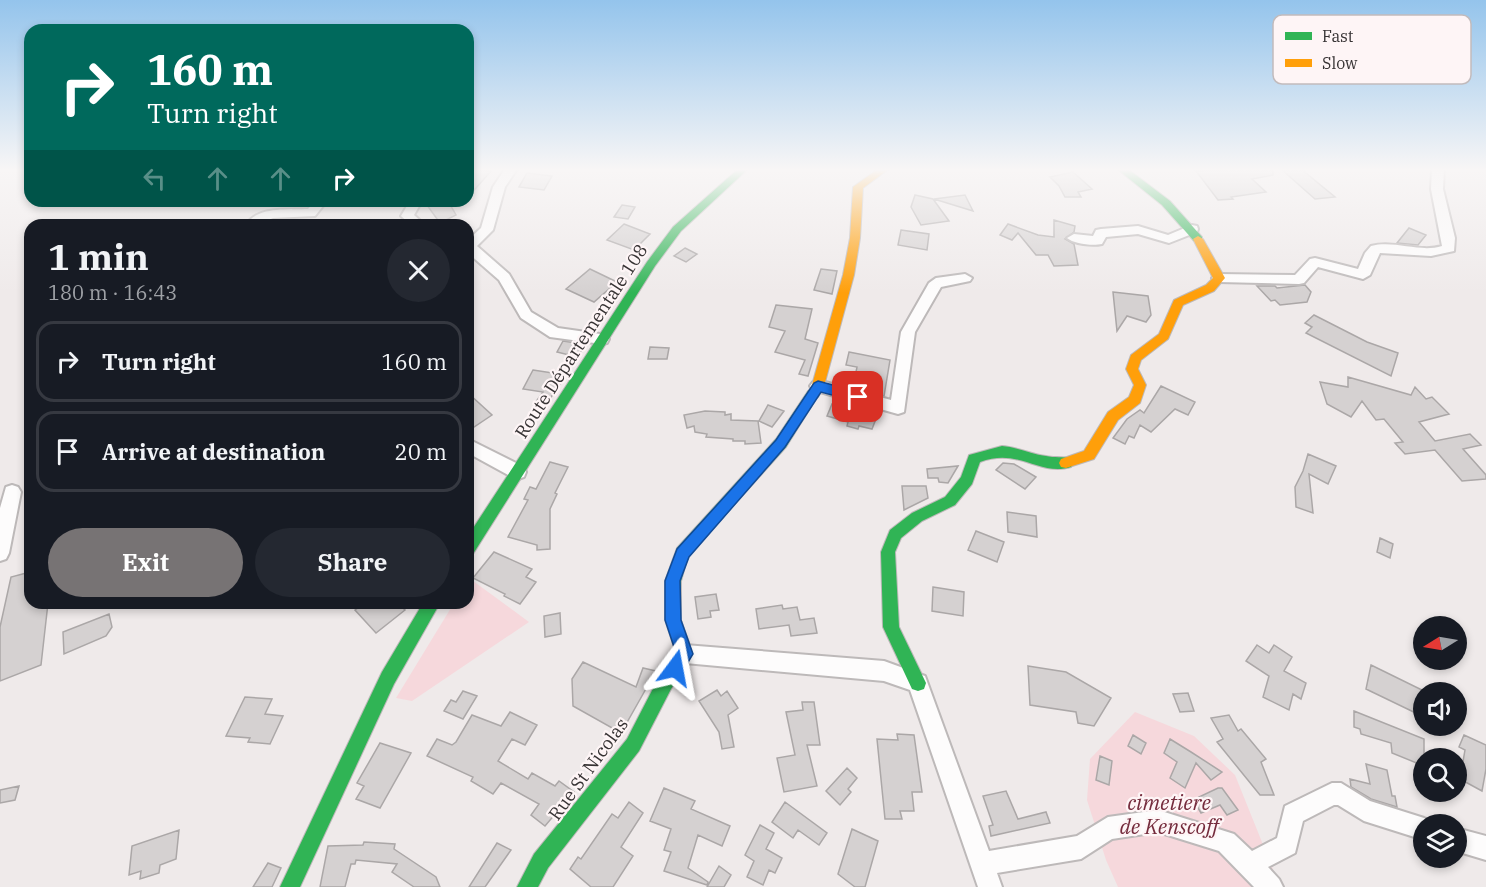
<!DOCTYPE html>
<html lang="en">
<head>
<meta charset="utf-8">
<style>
	body { margin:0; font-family:"IBM Plex Serif",serif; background:#242831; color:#f1f3f6; height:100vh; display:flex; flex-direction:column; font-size:22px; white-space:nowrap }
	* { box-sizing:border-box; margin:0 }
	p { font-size:20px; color:#9ea1a6 }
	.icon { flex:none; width:33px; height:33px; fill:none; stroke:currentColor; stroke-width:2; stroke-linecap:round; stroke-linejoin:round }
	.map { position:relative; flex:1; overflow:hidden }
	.sheet { position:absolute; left:24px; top:219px; width:450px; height:390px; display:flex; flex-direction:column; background:#171b24; border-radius:18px; box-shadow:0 3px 9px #0003 }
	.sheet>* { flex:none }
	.banner { position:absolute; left:24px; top:24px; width:450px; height:183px; border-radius:18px; box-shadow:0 3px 9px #0003; background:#00695c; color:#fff; overflow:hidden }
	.needle { width:39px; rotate:259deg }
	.controls { position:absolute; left:1413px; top:616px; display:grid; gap:12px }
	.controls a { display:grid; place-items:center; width:54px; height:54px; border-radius:50%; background:#171b24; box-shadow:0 3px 9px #0003; font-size:30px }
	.pin { position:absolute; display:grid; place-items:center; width:51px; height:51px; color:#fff; margin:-26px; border-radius:12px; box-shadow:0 3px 9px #0006 }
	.me { position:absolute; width:66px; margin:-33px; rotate:13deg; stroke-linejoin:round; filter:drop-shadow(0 0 4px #0008) }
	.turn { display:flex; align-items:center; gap:21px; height:126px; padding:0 24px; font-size:27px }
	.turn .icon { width:78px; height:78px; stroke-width:2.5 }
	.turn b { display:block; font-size:42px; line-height:51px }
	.lanes { display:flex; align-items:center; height:57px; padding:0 24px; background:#0003; justify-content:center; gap:30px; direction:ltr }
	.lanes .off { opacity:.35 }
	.round { display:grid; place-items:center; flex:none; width:63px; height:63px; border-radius:32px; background:#242831 }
	.headline { display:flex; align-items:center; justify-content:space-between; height:102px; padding:0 24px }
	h1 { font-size:36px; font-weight:800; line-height:45px }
	.primary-button { display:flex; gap:12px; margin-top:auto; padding:12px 24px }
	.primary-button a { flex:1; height:69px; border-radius:36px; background:#777374; color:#fff; font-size:24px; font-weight:800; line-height:69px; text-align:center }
	.primary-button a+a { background:#242831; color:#f1f3f6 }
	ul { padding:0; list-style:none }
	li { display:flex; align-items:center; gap:18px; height:81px; margin:0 12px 9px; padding:0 12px; border:3px solid #363941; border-radius:18px }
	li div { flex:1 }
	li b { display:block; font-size:22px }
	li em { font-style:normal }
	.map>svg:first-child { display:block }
	.green { fill:#f6d8dc }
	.building { fill:#d5d1d1; stroke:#aba7a7; stroke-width:1.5 }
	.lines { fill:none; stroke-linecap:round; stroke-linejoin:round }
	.street-casing { stroke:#bdb9b9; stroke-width:4 }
	.fast-casing { stroke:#bdb9b9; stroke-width:2 }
	.slow-casing { stroke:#bdb9b9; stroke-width:2 }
	.street { fill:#fdfcfc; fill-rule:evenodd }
	.fast { fill:#30b455; fill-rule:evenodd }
	.slow { fill:#ff9f0a; fill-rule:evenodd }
	.route { fill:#1a73e8; stroke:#114b97; stroke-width:1.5 }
	.labels { text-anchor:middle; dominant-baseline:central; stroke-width:4.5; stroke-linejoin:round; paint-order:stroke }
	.street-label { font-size:18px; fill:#373334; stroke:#fef5f6 }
	.near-park-label { font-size:21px; font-style:italic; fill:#752c3d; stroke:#fef5f6 }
	.key { fill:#fef5f6; stroke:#c2bbbc; stroke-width:1.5 }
	.key-label { font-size:16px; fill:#373334 }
</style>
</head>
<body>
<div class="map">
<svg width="1486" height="887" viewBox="0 0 1486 887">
	<rect width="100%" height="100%" fill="#efeaea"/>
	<path class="green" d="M 469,578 L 529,622 L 412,701 L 396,698 L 454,603 L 468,603 Z
		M 1135,712 L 1194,736 L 1235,775 L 1280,887 L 1118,887 L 1106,860 L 1087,800 L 1090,759 Z"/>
	<path class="building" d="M 471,169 L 491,171 L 468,197 L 468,173 Z
		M 1233,169 L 1273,169 L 1273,175 L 1252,179 L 1266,192 L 1231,197 L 1233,199 L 1218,200 L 1196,171 Z
		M 1281,169 L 1301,169 L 1335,197 L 1315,199 Z
		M 1073,172 L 1092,189 L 1078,192 L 1081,197 L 1065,197 L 1059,186 L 1050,177 Z
		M 527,173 L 552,176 L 544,190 L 519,187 Z
		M 915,195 L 933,199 L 949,221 L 921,225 L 911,207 Z
		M 965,195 L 973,211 L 934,199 Z
		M 424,201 L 448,201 L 456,215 L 440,223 Z
		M 622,205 L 635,207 L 628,219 L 614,217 Z
		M 1054,220 L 1075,226 L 1074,232 L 1065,239 L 1074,244 L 1078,265 L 1054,266 L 1048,255 L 1036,255 L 1018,233 L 1012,240 L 1000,235 L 1008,224 L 1038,235 L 1054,237 Z
		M 624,224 L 650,234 L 634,250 L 607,240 Z
		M 1409,228 L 1426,235 L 1418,245 L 1397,243 Z
		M 901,230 L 929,234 L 927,250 L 898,245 Z
		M 685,248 L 697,254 L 686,262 L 674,256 Z
		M 590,269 L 617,282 L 594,302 L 566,289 Z
		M 821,269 L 837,271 L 832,294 L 814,290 Z
		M 1305,285 L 1311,292 L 1307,302 L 1280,305 L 1275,300 L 1271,301 L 1257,286 L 1275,286 L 1277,288 Z
		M 1113,292 L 1148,296 L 1151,315 L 1146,322 L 1127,316 L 1117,331 Z
		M 776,305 L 812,309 L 805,339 L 818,343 L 808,376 L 799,374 L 805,360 L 775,352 L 785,331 L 769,327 Z
		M 1314,315 L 1367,342 L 1398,353 L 1391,376 L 1306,333 L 1312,327 L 1305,323 Z
		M 563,341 L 576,343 L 586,345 L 577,357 L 557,352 Z
		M 650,347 L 669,348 L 667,359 L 648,359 Z
		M 849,352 L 890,360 L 884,396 L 853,387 L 857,367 L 846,365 Z
		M 533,370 L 566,375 L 539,415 L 532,414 L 538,404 L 535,403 L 543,392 L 523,389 Z
		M 1348,377 L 1411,395 L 1415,387 L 1426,399 L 1432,397 L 1449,414 L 1419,422 L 1435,441 L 1470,434 L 1481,445 L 1463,449 L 1486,475 L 1486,479 L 1462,481 L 1435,450 L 1405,454 L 1395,443 L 1403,442 L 1384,419 L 1376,420 L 1362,401 L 1351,417 L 1327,404 L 1320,382 L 1348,387 Z
		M 1161,386 L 1195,402 L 1188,415 L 1175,409 L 1151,432 L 1140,425 L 1134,438 L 1129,436 L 1125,444 L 1113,438 L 1127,419 L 1140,410 L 1144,413 Z
		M 468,393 L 492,415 L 468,431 Z
		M 842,401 L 879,411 L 872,429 L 859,426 L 858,429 L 847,426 L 848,422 L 827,416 L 832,404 L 839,406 Z
		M 768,405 L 784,411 L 772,427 L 759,421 Z
		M 705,411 L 725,412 L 725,415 L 731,414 L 731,420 L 758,421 L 761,443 L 745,444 L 745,441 L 733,441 L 733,439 L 706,437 L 707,434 L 695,432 L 694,426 L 687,428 L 684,415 Z
		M 1308,454 L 1336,466 L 1328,484 L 1309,474 L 1313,513 L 1296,507 L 1295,487 L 1303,471 Z
		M 550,462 L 568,467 L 555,493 L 557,494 L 550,509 L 550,549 L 537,550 L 537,545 L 508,537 L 528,500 L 524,499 L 530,487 L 536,489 Z
		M 1003,463 L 1014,464 L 1036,477 L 1025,489 L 996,470 Z
		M 958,466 L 948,483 L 939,482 L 938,478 L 928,478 L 927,469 Z
		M 902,486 L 926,486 L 928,498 L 904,510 Z
		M 1007,512 L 1036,516 L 1037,537 L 1008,532 Z
		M 976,531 L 1004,542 L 997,562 L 968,550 Z
		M 1380,538 L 1393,544 L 1390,558 L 1377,552 Z
		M 494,552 L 532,569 L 526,577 L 536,582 L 520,604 L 504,596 L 505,594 L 473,578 Z
		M 30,572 L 30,603 L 48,603 L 41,665 L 0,681 L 0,627 L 11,577 Z
		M 933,587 L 964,592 L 963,616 L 932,611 Z
		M 716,594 L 719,610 L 710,611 L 711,617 L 698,619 L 695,597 Z
		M 365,603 L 398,603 L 405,610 L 376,633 L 355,610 Z
		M 782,605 L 783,609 L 797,607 L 800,620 L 814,618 L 817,633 L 791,636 L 789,625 L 759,629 L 756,609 Z
		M 560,613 L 561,634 L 545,637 L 544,616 Z
		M 109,614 L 112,627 L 106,636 L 64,654 L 63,632 Z
		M 1257,645 L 1269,653 L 1274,645 L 1292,657 L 1284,671 L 1306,683 L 1301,699 L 1293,694 L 1289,710 L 1263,697 L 1269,676 L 1246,661 Z
		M 583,662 L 636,687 L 643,668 L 656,671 L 621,733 L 573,706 L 572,679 Z
		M 1371,665 L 1424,691 L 1424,717 L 1366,689 Z
		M 1028,666 L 1066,672 L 1111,698 L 1094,726 L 1078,723 L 1076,712 L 1030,705 Z
		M 717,690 L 721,696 L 727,691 L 738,708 L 728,715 L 734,747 L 722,749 L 719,732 L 699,701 Z
		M 463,691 L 477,696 L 463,719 L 444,711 L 451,700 L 456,702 Z
		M 1188,693 L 1194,711 L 1180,712 L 1173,694 Z
		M 245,697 L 272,699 L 265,714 L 283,716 L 270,744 L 248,742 L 250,738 L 226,736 Z
		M 802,702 L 814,702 L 820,745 L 807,745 L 817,786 L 784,792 L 777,758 L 795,755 L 786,712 L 803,710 Z
		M 1354,711 L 1424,739 L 1424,766 L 1392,753 L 1391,743 L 1361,734 L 1360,729 L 1354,727 Z
		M 510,712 L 537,725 L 525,745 L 512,739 L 498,761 L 528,779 L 532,773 L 555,786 L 559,781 L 574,792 L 545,826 L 531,815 L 539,804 L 501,783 L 493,794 L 471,781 L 473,777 L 427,756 L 437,739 L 452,745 L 456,742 L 472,715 L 501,726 Z
		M 1229,715 L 1238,731 L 1241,729 L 1266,759 L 1261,762 L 1274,795 L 1260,795 L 1217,742 L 1223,739 L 1211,718 Z
		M 897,734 L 914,735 L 922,792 L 912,792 L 914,811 L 900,811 L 902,819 L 885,819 L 877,739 L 898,740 Z
		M 1133,735 L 1146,743 L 1141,754 L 1128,746 Z
		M 1464,735 L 1486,745 L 1486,769 L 1482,791 L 1460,779 L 1465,750 L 1459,747 Z
		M 1170,739 L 1191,752 L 1222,772 L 1211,780 L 1196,763 L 1185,788 L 1170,778 L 1177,762 L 1164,753 Z
		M 380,743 L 411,753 L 380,808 L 356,799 L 364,786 L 357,783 Z
		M 1100,756 L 1112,761 L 1109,785 L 1096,780 Z
		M 1366,764 L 1387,770 L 1392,796 L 1395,796 L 1397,807 L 1371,799 L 1351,787 L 1350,779 L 1370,784 Z
		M 847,768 L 857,778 L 848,789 L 851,792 L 840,805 L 826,791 Z
		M 19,786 L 15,800 L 0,803 L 0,790 Z
		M 664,788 L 695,801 L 691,809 L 730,826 L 722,846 L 698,835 L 688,868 L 708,882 L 707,885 L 664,871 L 671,852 L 664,850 L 671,829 L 650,821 Z
		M 1218,788 L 1222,788 L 1238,810 L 1227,815 L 1220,805 L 1201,813 L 1195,803 L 1203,799 L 1199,797 Z
		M 1006,791 L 1018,819 L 1046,812 L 1050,823 L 991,836 L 989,826 L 993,825 L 983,796 Z
		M 629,802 L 643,813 L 621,847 L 633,856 L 613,887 L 591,887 L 570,869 L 578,857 L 581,859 L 612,814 L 618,818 Z
		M 785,802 L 827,833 L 819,845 L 798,830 L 793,838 L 772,822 Z
		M 760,825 L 774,833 L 766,849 L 782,858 L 775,873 L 769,870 L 763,885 L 747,877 L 754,861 L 745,855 Z
		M 852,829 L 878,841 L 865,887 L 855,887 L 838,874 Z
		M 179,830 L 176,859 L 160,865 L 159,873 L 140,879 L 141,871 L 129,875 L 132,846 Z
		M 364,842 L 395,844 L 394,849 L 436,877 L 440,887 L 414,887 L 392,872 L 397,864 L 356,860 L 355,864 L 351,864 L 345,887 L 320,887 L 328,846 L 363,845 Z
		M 497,843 L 511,850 L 485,887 L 469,887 Z
		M 268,863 L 281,868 L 272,887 L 253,887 Z
		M 719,866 L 731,875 L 724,887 L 707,887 Z"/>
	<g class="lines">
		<defs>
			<path id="street" d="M 505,169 L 517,169 L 505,187 L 493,230 L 477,246 L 509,274 L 531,312 L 558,328 L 607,335 L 609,339 L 607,343 L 602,344 L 550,337 L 521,318 L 499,280 L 468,253 L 468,240 L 481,228 L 493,187 Z
				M 1432,169 L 1444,169 L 1443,189 L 1455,238 L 1454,251 L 1431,256 L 1380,253 L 1370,275 L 1363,279 L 1318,267 L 1304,283 L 1299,284 L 1219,282 L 1212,278 L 1219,274 L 1295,275 L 1310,259 L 1315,258 L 1358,269 L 1365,253 L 1371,246 C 1395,240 1420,253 1442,246 L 1431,189 Z
				M 315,201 L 327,201 L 315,216 L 273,218 L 258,225 L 246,225 C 257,206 288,210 308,209 Z
				M 410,201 L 422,201 L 414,215 L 425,225 L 411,225 L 401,216 Z
				M 1192,225 L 1197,226 L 1198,229 L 1197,232 L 1169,243 L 1138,234 L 1106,237 L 1102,244 C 1092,246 1074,244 1067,238 L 1074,234 L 1093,236 L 1096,230 L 1101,229 L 1138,226 L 1168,235 Z
				M 965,274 L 972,278 L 970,281 L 941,287 L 915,332 L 904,412 L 898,414 L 813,390 L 810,386 L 813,382 L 818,380 L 891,400 L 901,332 L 929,283 L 936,278 Z
				M 468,439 L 524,467 L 526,472 L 524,477 L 518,479 L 512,477 L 468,453 Z
				M 12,485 L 18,487 L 21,492 L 9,553 L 6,559 L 0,561 L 0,508 L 6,487 Z
				M 685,645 L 884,661 L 925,676 L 989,851 L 1077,836 L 1108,817 L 1158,810 L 1234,834 L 1252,851 L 1277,838 L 1285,806 L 1332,783 L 1341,783 L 1370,801 L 1424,818 L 1432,821 L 1434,825 L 1424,825 L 1424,840 L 1364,821 L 1338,805 L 1334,805 L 1303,821 L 1295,853 L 1268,867 L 1279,879 L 1283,887 L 1254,887 L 1219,851 L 1158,832 L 1112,839 L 1081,859 L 997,873 L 1002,887 L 978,887 L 910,690 L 884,681 L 685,663 L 678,661 L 675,654 L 678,647 Z
				M 1456,828 L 1486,836 L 1486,860 L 1456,851 Z"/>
			<path id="fast" d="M 738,169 L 748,169 L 681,231 L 655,266 L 473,554 L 468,555 L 468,536 L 647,262 L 673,227 Z
				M 1117,169 L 1128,169 L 1170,201 L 1202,237 L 1202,241 L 1194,241 L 1162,205 Z
				M 813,389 L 819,394 L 786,447 L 688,556 L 681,581 L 681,620 L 693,654 L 671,689 L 639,751 L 548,868 L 538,887 L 517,887 L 534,854 L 627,739 L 659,677 L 676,653 L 665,620 L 665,581 L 677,548 L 776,439 L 808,391 Z
				M 1002,446 C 1017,447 1031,454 1046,456 C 1054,458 1063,456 1071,459 L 1073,463 L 1071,467 C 1040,477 1019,447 980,462 L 972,484 L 955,505 L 922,521 L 901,538 L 895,552 L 899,627 L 926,683 L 924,689 L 918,691 L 912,689 L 883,627 L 881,552 L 890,530 L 912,513 L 945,497 L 961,477 L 969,455 Z
				M 423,603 L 440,603 L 394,684 L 300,887 L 280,887 L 382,672 Z"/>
			<path id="slow" d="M 878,169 L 889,169 L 863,188 L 860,238 L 854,275 L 824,386 L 818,397 L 813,399 L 807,394 L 812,385 L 843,275 L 850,238 L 853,187 Z
				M 1198,236 L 1203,239 L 1225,278 L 1214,291 L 1183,305 L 1168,339 L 1141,360 L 1138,369 L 1146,385 L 1140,403 L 1118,420 L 1094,459 L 1066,468 L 1061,467 L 1059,463 L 1061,459 L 1084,451 L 1108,412 L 1129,397 L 1134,385 L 1126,369 L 1131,355 L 1159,334 L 1174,300 L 1206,285 L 1213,278 L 1193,239 Z"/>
		</defs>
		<use href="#street" class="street-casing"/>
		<use href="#fast" class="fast-casing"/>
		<use href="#slow" class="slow-casing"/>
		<use href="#street" class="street"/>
		<use href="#fast" class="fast"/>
		<use href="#slow" class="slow"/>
	</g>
	<linearGradient id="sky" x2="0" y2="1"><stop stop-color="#94c4ec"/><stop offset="0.58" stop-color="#f8f6f6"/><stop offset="1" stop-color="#f8f6f6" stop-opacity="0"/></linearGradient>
	<rect width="1486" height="293" fill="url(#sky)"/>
	<path class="route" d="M 818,381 L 862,393 L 864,397 L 858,402 L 821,392 L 785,447 L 689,557 L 680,581 L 681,620 L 693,654 L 681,674 L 675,676 L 669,674 L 666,668 L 676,653 L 665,620 L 665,581 L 677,549 L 776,440 L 814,383 Z"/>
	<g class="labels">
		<g class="street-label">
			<text transform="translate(581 341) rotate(-57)">Route Départementale 108</text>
			<text transform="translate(588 769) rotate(-54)">Rue St Nicolas</text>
		</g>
		<g class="near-park-label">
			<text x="1169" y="802">cimetiere<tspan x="1169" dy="24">de Kenscoff</tspan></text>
		</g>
	</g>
	<rect x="1273" y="15" width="198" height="69" rx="9" class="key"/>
	<rect x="1285" y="32" width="27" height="8" fill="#30b455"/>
	<rect x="1285" y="59" width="27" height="8" fill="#ff9f0a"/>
	<g class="key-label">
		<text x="1322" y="42">Fast</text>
		<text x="1322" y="69">Slow</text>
	</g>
</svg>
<div class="controls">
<a><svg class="needle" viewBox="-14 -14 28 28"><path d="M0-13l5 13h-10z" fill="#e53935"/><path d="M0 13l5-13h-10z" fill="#9ea1a6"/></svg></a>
<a><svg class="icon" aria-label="sound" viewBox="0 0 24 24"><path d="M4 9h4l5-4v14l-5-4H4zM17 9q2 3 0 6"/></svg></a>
<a><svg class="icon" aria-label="search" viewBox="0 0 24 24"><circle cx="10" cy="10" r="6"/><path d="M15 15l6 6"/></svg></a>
<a><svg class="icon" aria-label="layers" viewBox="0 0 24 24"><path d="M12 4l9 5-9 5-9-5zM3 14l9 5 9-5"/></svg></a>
</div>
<div class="pin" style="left:858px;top:397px;background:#d93025"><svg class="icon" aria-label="arrive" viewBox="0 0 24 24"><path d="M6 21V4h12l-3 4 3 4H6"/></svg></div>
<svg class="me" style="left:675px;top:668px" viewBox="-20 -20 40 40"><path d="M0-17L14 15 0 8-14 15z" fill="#1a73e8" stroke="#fff" stroke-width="4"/></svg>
<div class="banner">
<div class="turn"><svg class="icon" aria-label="right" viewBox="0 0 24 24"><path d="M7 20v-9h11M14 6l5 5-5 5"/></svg><div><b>160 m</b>Turn right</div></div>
<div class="lanes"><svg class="icon off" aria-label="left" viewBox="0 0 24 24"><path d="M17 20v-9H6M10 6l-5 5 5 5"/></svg><svg class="icon off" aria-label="ahead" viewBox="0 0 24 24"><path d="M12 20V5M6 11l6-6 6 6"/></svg><svg class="icon off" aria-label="ahead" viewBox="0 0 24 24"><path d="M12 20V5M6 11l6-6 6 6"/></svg><svg class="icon" aria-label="right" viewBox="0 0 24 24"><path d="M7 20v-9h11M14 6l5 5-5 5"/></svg></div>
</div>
<section class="sheet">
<div class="headline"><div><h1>1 min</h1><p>180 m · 16:43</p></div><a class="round"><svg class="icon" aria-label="close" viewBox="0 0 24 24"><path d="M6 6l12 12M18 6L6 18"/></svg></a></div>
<ul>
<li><svg class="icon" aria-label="right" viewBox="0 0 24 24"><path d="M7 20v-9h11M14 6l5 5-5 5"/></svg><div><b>Turn right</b></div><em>160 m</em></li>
<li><svg class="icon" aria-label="arrive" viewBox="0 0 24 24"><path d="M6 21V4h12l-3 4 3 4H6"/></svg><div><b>Arrive at destination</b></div><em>20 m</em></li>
</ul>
<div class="primary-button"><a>Exit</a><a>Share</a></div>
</section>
</div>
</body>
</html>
